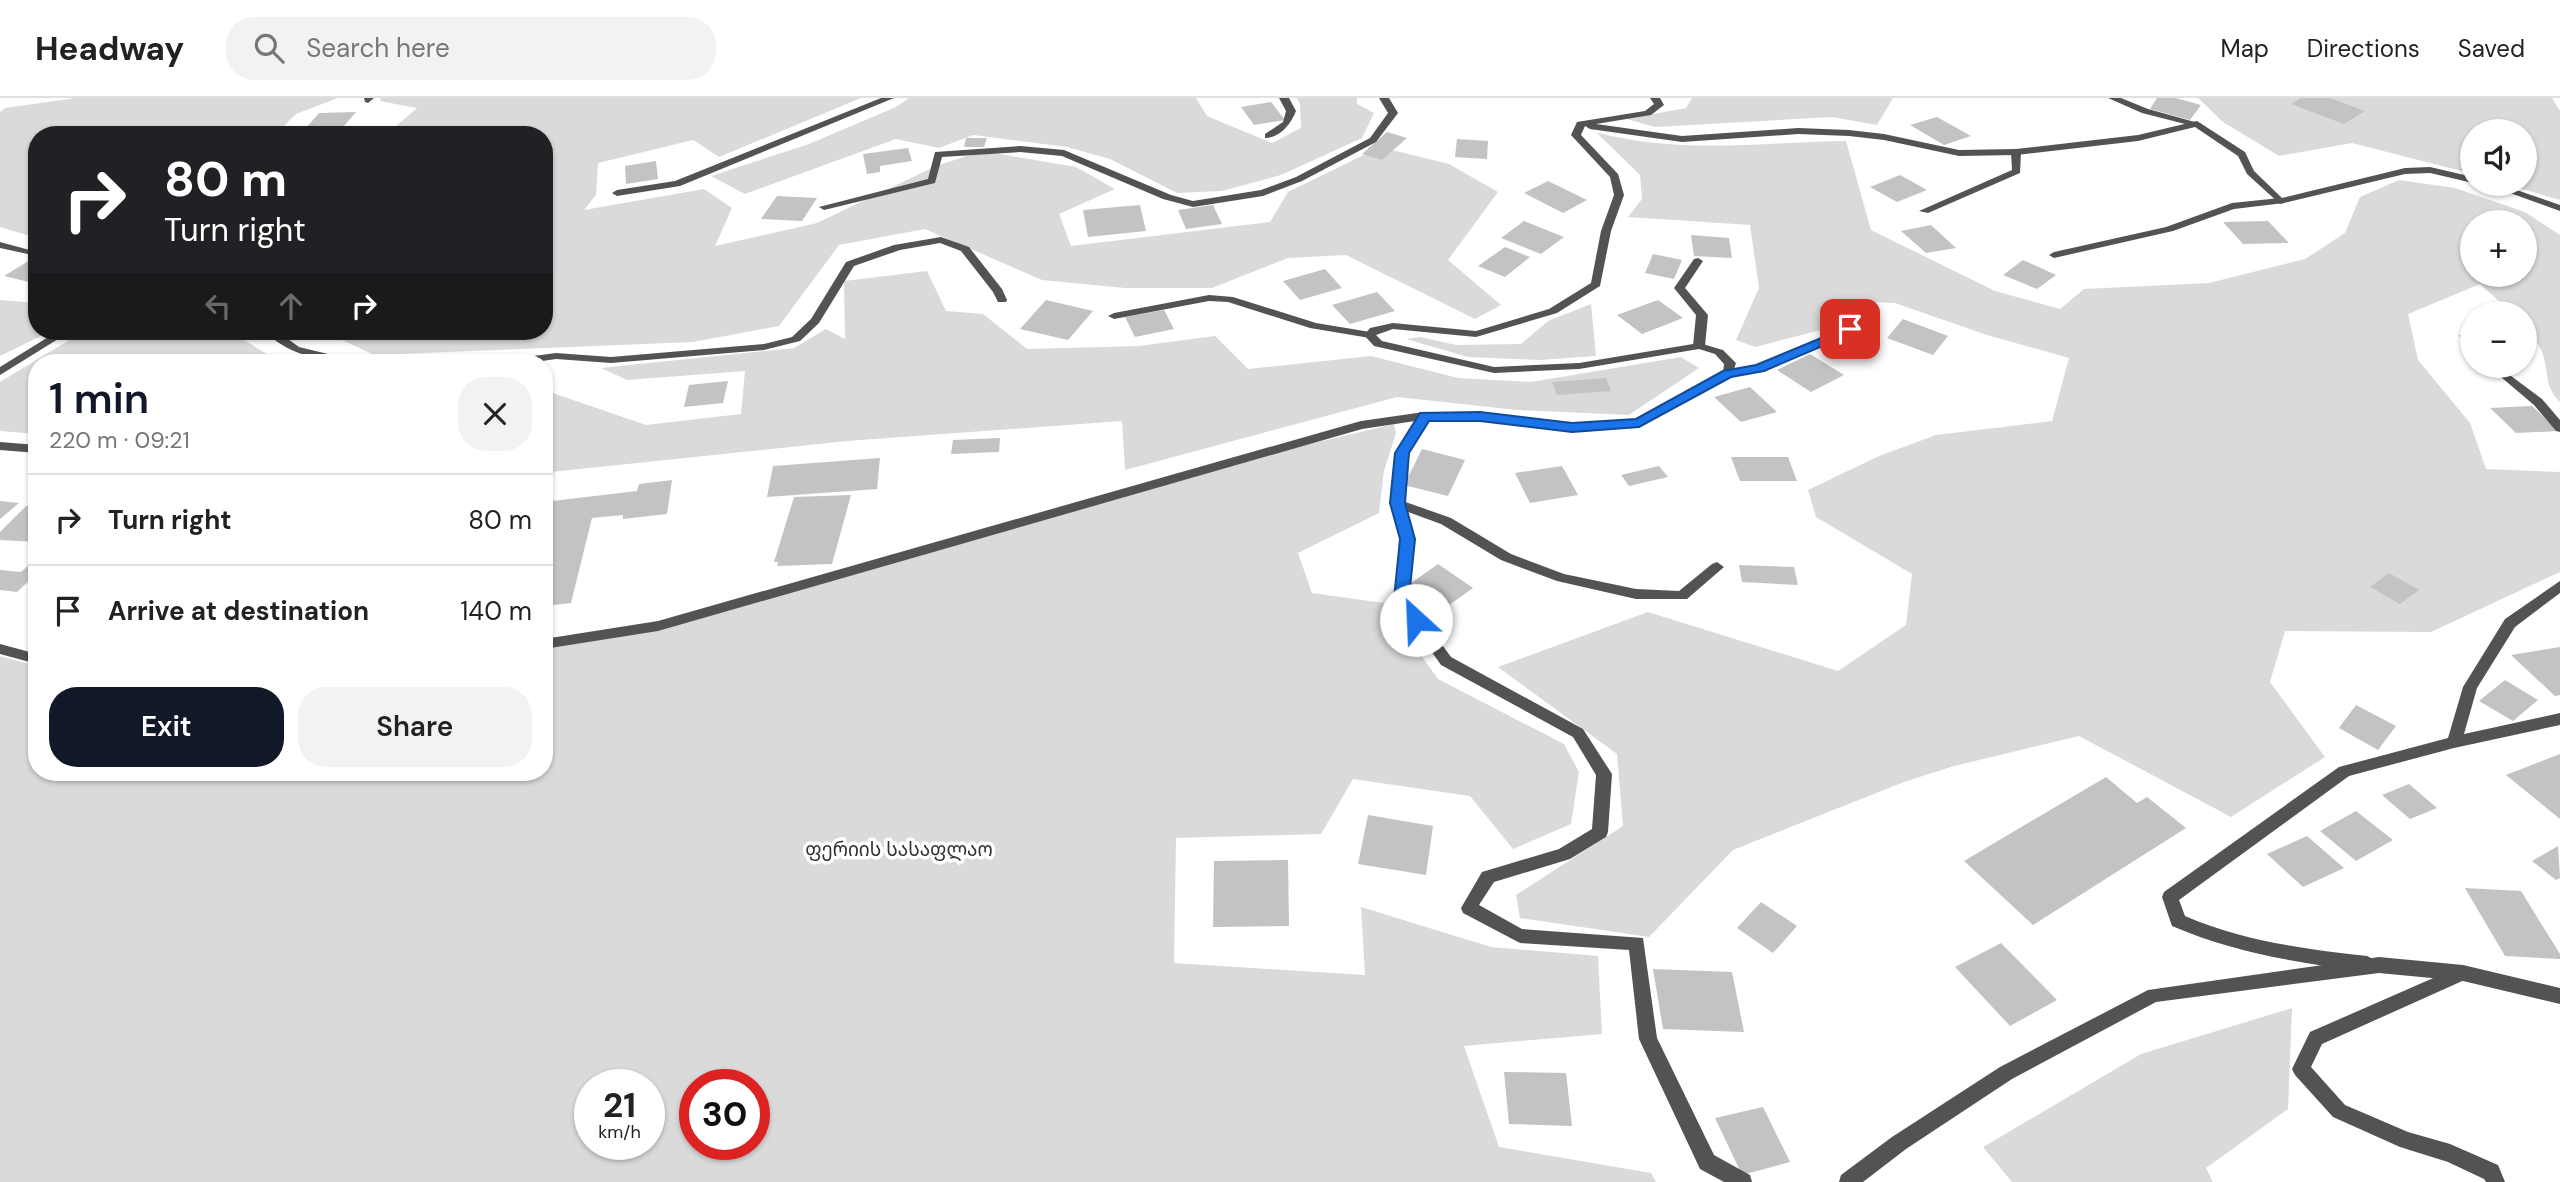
<!DOCTYPE html>
<html lang="en">
<head>
<meta charset="utf-8">
<style>
	body { margin:0; font-family:"DM Sans","Noto Sans Georgian",sans-serif; background:#f2f2f2; color:#222; height:100vh; display:flex; flex-direction:column; font-size:26px; white-space:nowrap }
	* { box-sizing:border-box; margin:0 }
	p { font-size:23px; color:#767676 }
	.icon { flex:none; width:38px; height:38px; fill:none; stroke:currentColor; stroke-width:2; stroke-linecap:round; stroke-linejoin:round }
	.map { position:relative; flex:1; overflow:hidden }
	.details { position:absolute; left:28px; top:256px; width:525px; height:427px; display:flex; flex-direction:column; background:#fff; border-radius:28px; box-shadow:0 2px 5px #0004 }
	.details>* { flex:none }
	.guide { position:absolute; left:28px; top:28px; width:525px; height:214px; border-radius:28px; box-shadow:0 2px 5px #0004; background:#202124; color:#fff; overflow:hidden }
	.fabs { position:absolute; left:2460px; top:21px; display:grid; gap:14px }
	.fabs a { display:grid; place-items:center; width:77px; height:77px; border-radius:50%; background:#fff; box-shadow:0 2px 5px #0004; font-size:35px }
	.speed { position:absolute; left:574px; top:971px; display:flex; gap:14px; font-size:35px; font-weight:700; text-align:center }
	.speed>* { display:grid; place-content:center; width:91px; height:91px; border-radius:50%; background:#fff; box-shadow:0 2px 5px #0004; line-height:1 }
	.speed small { font-size:18px; font-weight:400 }
	.speed .limit { border:10px solid #d22; background:#fff; color:#111 }
	.pin { position:absolute; display:grid; place-items:center; width:60px; height:60px; color:#fff; margin:-30px; border-radius:14px; box-shadow:0 4px 10px #0006 }
	.me { position:absolute; width:77px; margin:-38px; rotate:335deg; stroke-linejoin:round; filter:drop-shadow(0 0 5px #0008) }
	.turn { display:flex; align-items:center; gap:24px; height:147px; padding:0 21px; font-size:32px }
	.turn .icon { width:91px; height:91px; stroke-width:2.5 }
	.turn b { display:block; font-size:49px; line-height:60px }
	.lanes { display:flex; align-items:center; height:66px; padding:0 21px; background:#0003; justify-content:center; gap:35px; direction:ltr }
	.lanes .off { opacity:.35 }
	.round { display:grid; place-items:center; flex:none; width:74px; height:74px; border-radius:28px; background:#f2f2f2 }
	.headline { display:flex; align-items:center; justify-content:space-between; height:119px; padding:0 21px }
	h1 { font-size:42px; font-weight:600; line-height:52px; color:#111827 }
	.primary-button { display:flex; gap:14px; margin-top:auto; padding:14px 21px }
	.primary-button a { flex:1; height:80px; border-radius:28px; background:#111827; color:#fff; font-size:28px; font-weight:600; line-height:80px; text-align:center }
	.primary-button a+a { background:#f2f2f2; color:#222 }
	ul { padding:0; list-style:none }
	li { display:flex; align-items:center; gap:21px; height:91px; padding:0 21px; border-top:2px solid #e0e0e0 }
	li div { flex:1 }
	li b { display:block; font-size:26px }
	li em { font-style:normal }
	header { display:flex; align-items:center; gap:42px; box-sizing:border-box; height:98px; padding:0 35px; background:#fff; border-bottom:2px solid #e0e0e0 }
	header strong { font-size:33px }
	nav { display:flex; gap:38px; margin-inline-start:auto; font-size:24px }
	.search { width:490px; height:63px; background:#f2f2f2; display:flex; align-items:center; gap:18px; box-sizing:border-box; padding:0 24px; border-radius:28px; color:#767676; font-size:26px }
	.map>svg:first-child { display:block }
	.green { fill:#dadada; fill-rule:evenodd }
	.building { fill:#c3c3c3 }
	.lines { fill:none; stroke-linecap:round; stroke-linejoin:round }
	.service { fill:#535353; fill-rule:evenodd }
	.minor { fill:#535353; fill-rule:evenodd }
	.route { fill:#1a73e8; stroke:#114b97; stroke-width:2 }
	.labels { text-anchor:middle; dominant-baseline:central; stroke-width:7; stroke-linejoin:round; paint-order:stroke }
	.park-label { font-size:19px; fill:#313131; stroke:#fff }
</style>
</head>
<body>
<header>
<strong>Headway</strong>
<div class="search"><svg class="icon" aria-label="search" viewBox="0 0 24 24"><circle cx="10" cy="10" r="6"/><path d="M15 15l6 6"/></svg>Search here</div>
<nav><a>Map</a><a>Directions</a><a>Saved</a></nav>
</header>
<div class="map">
<svg width="2560" height="1084" viewBox="0 0 2560 1084">
	<rect width="100%" height="100%" fill="#fff"/>
	<path class="green" d="M 76,0 L 338,0 L 296,16 L 275,37 L 37,37 L 37,140 L 0,129 L 0,14 L 5,10 Z
		M 381,0 L 861,0 L 719,59 L 693,42 L 598,65 L 596,97 L 584,112 L 704,91 L 732,110 L 715,148 L 817,125 L 936,68 L 982,53 L 1076,69 L 1115,91 L 1059,116 L 1071,148 L 1270,124 L 1288,94 L 1380,49 L 1449,66 L 1498,94 L 1448,162 L 1501,207 L 1475,221 L 1346,157 L 1288,160 L 1212,190 L 1125,190 L 1042,182 L 925,131 L 839,147 L 779,228 L 693,244 L 374,257 L 340,241 L 340,233 L 544,233 L 544,37 L 386,37 L 417,10 L 380,3 Z
		M 909,0 L 1196,0 L 1207,18 L 1272,45 L 1301,30 L 1300,6 L 1297,0 L 1357,0 L 1357,6 L 1374,15 L 1362,40 L 1281,77 L 1222,93 L 1177,95 L 1110,61 L 1067,49 L 973,37 L 939,50 L 896,41 L 745,96 L 711,78 L 809,46 L 896,9 Z
		M 1692,0 L 1893,0 L 1877,27 L 1832,19 L 1655,29 L 1627,21 L 1686,10 Z
		M 2198,0 L 2552,0 L 2560,13 L 2560,102 L 2505,86 L 2525,86 L 2525,33 L 2473,33 L 2473,76 L 2352,45 L 2279,58 L 2223,24 Z
		M 1596,34 C 1677,57 1763,44 1846,43 L 1871,132 L 1995,193 L 2060,211 L 2084,191 L 2209,185 L 2305,161 L 2345,135 L 2360,99 L 2399,82 L 2455,90 L 2525,114 L 2560,137 L 2560,304 C 2543,287 2550,275 2542,254 C 2534,234 2525,243 2525,215 L 2512,215 L 2480,186 L 2408,216 L 2418,262 L 2470,325 L 2486,371 L 2560,374 L 2560,474 L 2431,534 L 2285,533 L 2270,584 L 2325,659 L 2231,719 L 2079,638 L 1954,668 L 1904,684 L 1733,752 L 1649,839 L 1520,820 L 1516,797 L 1623,728 L 1617,656 L 1498,569 L 1648,514 L 1838,573 L 1906,527 L 1912,476 L 1816,419 L 1808,392 L 1879,358 L 1936,337 L 2052,323 L 2069,260 L 1987,237 L 1895,205 L 1865,204 L 1829,230 L 1755,249 L 1736,242 L 1759,190 L 1750,127 L 1628,119 L 1642,101 L 1640,77 ZM 2473,124 L 2525,124 L 2525,177 L 2473,177 Z
		M 927,173 L 946,213 L 983,216 L 1027,251 L 1139,248 L 1215,238 L 1248,271 L 1371,258 L 1458,280 L 1531,284 L 1681,259 L 1699,270 L 1629,317 L 1517,312 L 1397,299 L 1125,372 L 1122,323 L 847,343 L 551,374 L 544,373 L 544,292 L 646,327 L 741,316 L 745,273 L 627,282 L 601,270 L 794,250 L 826,231 L 845,241 L 844,183 Z
		M 0,202 L 37,205 L 37,233 L 51,233 L 0,258 Z
		M 1591,206 L 1596,258 L 1539,262 L 1468,259 L 1406,241 L 1420,239 L 1456,247 L 1521,246 L 1548,223 Z
		M 84,233 L 237,233 L 239,239 L 280,264 L 37,264 L 37,336 L 0,333 L 0,284 Z
		M 1394,326 L 1396,335 L 1384,373 L 1379,415 L 1298,455 L 1312,495 L 1384,505 L 1438,581 L 1564,646 L 1579,674 L 1571,726 L 1513,751 L 1470,698 L 1353,681 L 1321,736 L 1176,740 L 1174,865 L 1365,877 L 1361,809 L 1491,849 L 1598,858 L 1602,936 L 1464,948 L 1499,1049 L 1651,1075 L 1656,1084 L 0,1084 L 0,558 L 37,568 L 37,674 L 544,674 L 544,549 L 658,532 L 1293,350 ZM 590,987 L 649,987 L 649,1046 L 590,1046 ZM 695,987 L 754,987 L 754,1046 L 695,1046 Z
		M 2292,910 L 2288,1011 L 2206,1070 L 2213,1084 L 2012,1084 L 1983,1049 L 2141,956 Z"/>
	<path class="building" d="M 2157,0 L 2176,0 L 2201,7 L 2190,22 L 2150,11 Z
		M 2301,0 L 2330,0 L 2365,13 L 2344,26 L 2291,6 Z
		M 1271,4 L 1285,22 L 1254,27 L 1241,9 Z
		M 356,14 L 337,36 L 300,37 L 319,15 Z
		M 1937,19 L 1971,38 L 1944,47 L 1910,27 Z
		M 1387,34 L 1407,40 L 1382,62 L 1362,56 Z
		M 966,40 L 987,40 L 984,49 L 964,49 Z
		M 1457,41 L 1488,43 L 1487,61 L 1455,59 Z
		M 908,50 L 912,63 L 880,68 L 880,74 L 867,76 L 863,56 Z
		M 656,63 L 658,81 L 626,86 L 625,68 Z
		M 1900,77 L 1927,92 L 1897,104 L 1870,89 Z
		M 1548,83 L 1587,102 L 1563,115 L 1524,95 Z
		M 777,98 L 817,100 L 802,123 L 761,121 Z
		M 1140,107 L 1146,133 L 1088,139 L 1083,112 Z
		M 1213,107 L 1222,126 L 1186,131 L 1178,112 Z
		M 1524,123 L 1564,139 L 1541,156 L 1501,140 Z
		M 2268,123 L 2289,145 L 2243,146 L 2223,124 Z
		M 1931,127 L 1956,150 L 1926,155 L 1901,133 Z
		M 1691,137 L 1729,140 L 1732,160 L 1694,158 Z
		M 1505,149 L 1530,159 L 1505,179 L 1478,168 Z
		M 1653,156 L 1682,162 L 1674,181 L 1645,175 Z
		M 30,162 L 37,164 L 37,186 L 4,178 Z
		M 2023,162 L 2056,177 L 2037,191 L 2003,177 Z
		M 1325,171 L 1342,190 L 1300,202 L 1283,183 Z
		M 1377,194 L 1395,213 L 1350,226 L 1332,207 Z
		M 1046,202 L 1093,213 L 1068,242 L 1020,231 Z
		M 1658,202 L 1683,220 L 1642,236 L 1617,217 Z
		M 1164,212 L 1174,231 L 1135,239 L 1125,219 Z
		M 1903,221 L 1948,238 L 1933,257 L 1887,240 Z
		M 2458,237 L 2473,237 L 2473,254 Z
		M 1810,256 L 1844,277 L 1811,294 L 1777,272 Z
		M 1606,280 L 1611,293 L 1557,297 L 1552,284 Z
		M 728,283 L 723,305 L 684,309 L 689,287 Z
		M 1750,289 L 1777,314 L 1741,324 L 1714,299 Z
		M 2532,308 L 2559,333 L 2516,335 L 2490,310 Z
		M 1000,340 L 999,354 L 951,356 L 953,342 Z
		M 1422,351 L 1465,362 L 1448,398 L 1404,387 Z
		M 1731,359 L 1788,359 L 1797,383 L 1740,383 Z
		M 880,360 L 877,391 L 767,399 L 773,368 Z
		M 1562,368 L 1578,397 L 1530,405 L 1515,375 Z
		M 1659,368 L 1668,379 L 1629,388 L 1621,377 Z
		M 672,382 L 667,416 L 623,421 L 623,417 L 592,420 L 571,505 L 544,508 L 544,404 L 637,393 L 639,386 Z
		M 851,397 L 832,466 L 777,468 L 778,464 L 774,464 L 794,399 Z
		M 0,403 L 19,405 L 0,421 Z
		M 26,408 L 37,408 L 37,444 L 0,442 L 0,434 Z
		M 1438,466 L 1473,490 L 1442,512 L 1407,488 Z
		M 29,467 L 37,468 L 37,475 L 17,494 L 0,492 L 0,472 L 21,474 Z
		M 1739,467 L 1794,469 L 1798,487 L 1742,484 Z
		M 2389,475 L 2419,492 L 2400,506 L 2370,489 Z
		M 2560,549 L 2560,597 L 2555,598 L 2511,557 Z
		M 2505,582 L 2538,602 L 2513,623 L 2479,603 Z
		M 2356,607 L 2396,628 L 2378,652 L 2339,630 Z
		M 2560,656 L 2560,721 L 2506,677 Z
		M 2106,679 L 2137,705 L 2147,699 L 2186,730 L 2033,827 L 1964,763 Z
		M 2409,686 L 2437,710 L 2410,721 L 2382,697 Z
		M 2356,713 L 2393,742 L 2356,763 L 2320,733 Z
		M 1368,717 L 1433,728 L 1426,777 L 1358,766 Z
		M 2307,738 L 2344,770 L 2303,789 L 2267,756 Z
		M 2558,748 L 2560,780 L 2556,782 L 2532,763 Z
		M 1288,762 L 1289,828 L 1213,829 L 1214,763 Z
		M 2465,790 L 2521,793 L 2560,856 L 2560,861 L 2505,858 Z
		M 1761,804 L 1797,828 L 1773,855 L 1737,830 Z
		M 2001,845 L 2057,902 L 2010,928 L 1955,869 Z
		M 1653,871 L 1732,874 L 1744,934 L 1663,931 Z
		M 1504,974 L 1566,975 L 1572,1028 L 1509,1026 Z
		M 1763,1009 L 1790,1064 L 1742,1077 L 1715,1020 Z"/>
	<g class="lines">
		<path class="service" d="M 364,0 L 374,0 L 368,5 L 365,4 Z
			M 881,0 L 894,0 L 680,88 L 617,98 L 612,95 L 617,92 L 675,83 Z
			M 1279,0 L 1289,0 L 1296,13 C 1291,26 1280,40 1265,40 L 1265,36 L 1283,24 L 1286,13 Z
			M 1379,0 L 1389,0 L 1398,15 L 1376,44 L 1302,83 L 1263,98 L 1193,109 L 1163,101 L 1062,58 L 1020,54 L 942,59 L 935,85 L 824,112 L 819,109 L 928,81 L 935,54 L 1020,48 L 1064,52 L 1171,97 L 1193,103 L 1261,92 L 1296,79 L 1370,40 L 1388,15 Z
			M 2108,0 L 2121,0 L 2148,11 L 2202,26 L 2197,29 L 2142,15 Z
			M 2016,51 L 2021,54 L 2020,75 L 1928,115 L 1919,113 L 2012,72 L 2011,54 Z
			M 2280,100 L 2284,101 L 2284,105 L 2234,111 L 2173,133 L 2054,160 L 2049,157 L 2054,154 L 2166,129 L 2232,105 Z
			M 941,139 L 969,149 L 1002,191 L 1007,202 L 1006,204 L 998,204 L 993,194 L 961,153 L 940,145 L 900,152 L 854,168 L 819,225 L 800,243 L 764,252 L 611,265 L 556,261 L 535,264 L 468,264 L 474,261 L 511,261 L 556,255 L 611,259 L 764,246 L 792,239 L 811,221 L 846,164 L 894,147 Z
			M 0,144 L 37,154 L 37,158 L 0,150 Z
			M 1698,160 L 1703,163 L 1685,190 L 1708,217 L 1705,248 L 1699,251 L 1693,248 L 1696,217 L 1674,190 L 1694,161 Z
			M 1209,197 L 1233,199 L 1316,225 L 1370,234 L 1376,237 L 1370,240 L 1310,230 L 1228,204 L 1209,203 L 1114,221 L 1108,218 L 1114,215 Z
			M 1850,228 L 1856,231 L 1854,233 L 1763,272 L 1728,279 L 1722,276 L 1724,274 L 1756,267 Z
			M 58,233 L 71,233 L 0,277 L 0,269 Z
			M 264,233 L 277,233 L 299,249 L 353,262 L 355,264 C 323,265 287,256 264,233 Z
			M 2499,269 L 2542,301 L 2560,322 L 2560,334 L 2556,333 L 2534,307 L 2495,274 L 2495,270 Z
			M 0,344 L 37,347 L 37,355 L 0,352 Z
			M 1397,401 L 1451,420 L 1511,456 L 1564,476 L 1636,491 L 1679,493 L 1712,466 L 1717,464 L 1724,469 L 1687,501 L 1636,501 L 1557,483 L 1501,462 L 1441,426 L 1392,408 L 1391,405 L 1392,402 Z
			M 2560,483 L 2560,495 L 2515,529 L 2477,590 L 2464,636 L 2560,615 L 2560,627 L 2454,650 L 2349,678 L 2179,802 L 2185,818 C 2243,843 2304,851 2367,858 L 2373,861 L 2375,866 L 2373,871 L 2367,874 C 2299,865 2235,855 2172,828 L 2162,799 L 2164,794 L 2339,669 L 2448,640 L 2463,589 L 2505,521 Z
			M 2463,867 L 2469,870 L 2472,875 L 2469,880 L 2322,946 L 2311,969 L 2345,1007 L 2408,1034 L 2450,1046 L 2498,1067 L 2505,1084 L 2486,1084 L 2484,1081 L 2448,1064 L 2400,1049 L 2333,1019 L 2295,977 L 2292,971 L 2310,934 Z"/>
		<path class="minor" d="M 1650,0 L 1660,0 L 1664,7 L 1651,17 L 1596,26 L 1682,38 L 1798,30 L 1849,32 L 1884,36 L 1959,52 L 2016,51 L 2138,37 L 2197,23 L 2245,54 L 2254,73 L 2282,100 L 2405,70 L 2430,69 L 2473,79 L 2473,85 L 2430,75 L 2405,76 L 2280,106 L 2247,76 L 2238,58 L 2195,29 L 2138,43 L 2016,57 L 1959,58 L 1884,42 L 1849,38 L 1798,36 L 1682,44 L 1590,31 L 1585,28 L 1581,37 L 1618,76 L 1624,97 L 1611,133 L 1600,188 L 1557,215 L 1476,239 L 1393,231 L 1376,237 L 1382,243 L 1494,269 L 1579,265 L 1699,245 L 1723,252 L 1736,265 L 1732,278 L 1639,329 L 1572,334 L 1480,323 L 1428,322 L 1408,355 L 1403,405 L 1414,441 L 1408,500 L 1451,559 L 1583,631 L 1612,676 L 1608,734 L 1606,739 L 1570,761 L 1494,784 L 1479,807 L 1522,831 L 1643,840 L 1657,940 L 1714,1057 L 1750,1077 L 1752,1084 L 1724,1084 L 1700,1071 L 1639,941 L 1629,852 L 1520,845 L 1463,815 L 1461,810 L 1482,774 L 1559,751 L 1592,731 L 1596,677 L 1573,639 L 1441,567 L 1394,501 L 1400,441 L 1391,405 L 1396,355 L 1415,323 L 1362,331 L 658,533 L 544,551 L 544,541 L 658,523 L 1361,323 L 1424,314 L 1480,315 L 1572,326 L 1636,321 L 1723,274 L 1724,266 L 1715,256 L 1699,251 L 1579,271 L 1494,275 L 1374,248 L 1364,237 L 1370,230 L 1393,225 L 1476,233 L 1549,211 L 1591,185 L 1601,133 L 1614,97 L 1610,79 L 1571,37 L 1577,24 L 1645,13 L 1654,6 Z
			M 2485,86 L 2499,86 L 2560,107 L 2560,113 Z
			M 0,546 L 37,556 L 37,566 L 0,556 Z
			M 2379,859 L 2463,867 L 2560,890 L 2560,906 L 2463,883 L 2379,875 L 2156,904 L 2012,981 L 1906,1051 L 1863,1084 L 1839,1084 L 1841,1077 L 1892,1039 L 2000,969 L 2148,892 Z"/>
	</g>
	<path class="route" d="M 1850,228 L 1855,229 L 1855,234 L 1764,273 L 1731,279 L 1639,329 L 1572,334 L 1480,323 L 1429,323 L 1409,355 L 1405,405 L 1415,441 L 1409,500 L 1424,522 L 1422,526 L 1411,526 L 1394,501 L 1400,441 L 1390,405 L 1395,355 L 1420,315 L 1480,314 L 1572,325 L 1636,321 L 1723,273 L 1756,267 Z"/>
	<g class="labels">
		<g class="park-label">
			<text x="899" y="751">ფერიის სასაფლაო</text>
		</g>
	</g>
</svg>
<div class="fabs">
<a><svg class="icon" aria-label="sound" viewBox="0 0 24 24"><path d="M4 9h4l5-4v14l-5-4H4zM17 9q2 3 0 6"/></svg></a>
<a>+</a>
<a>−</a>
</div>
<div class="speed"><div>21<small>km/h</small></div><div class="limit">30</div></div>
<div class="pin" style="left:1850px;top:231px;background:#d93025"><svg class="icon" aria-label="arrive" viewBox="0 0 24 24"><path d="M6 21V4h12l-3 4 3 4H6"/></svg></div>
<svg class="me" style="left:1416px;top:522px" viewBox="-20 -20 40 40"><circle r="19" fill="#fff"/><path d="M0-13L10 11 0 6-10 11z" fill="#1a73e8"/></svg>
<div class="guide">
<div class="turn"><svg class="icon" aria-label="right" viewBox="0 0 24 24"><path d="M7 20v-9h11M14 6l5 5-5 5"/></svg><div><b>80 m</b>Turn right</div></div>
<div class="lanes"><svg class="icon off" aria-label="left" viewBox="0 0 24 24"><path d="M17 20v-9H6M10 6l-5 5 5 5"/></svg><svg class="icon off" aria-label="ahead" viewBox="0 0 24 24"><path d="M12 20V5M6 11l6-6 6 6"/></svg><svg class="icon" aria-label="right" viewBox="0 0 24 24"><path d="M7 20v-9h11M14 6l5 5-5 5"/></svg></div>
</div>
<section class="details">
<div class="headline"><div><h1>1 min</h1><p>220 m · 09:21</p></div><a class="round"><svg class="icon" aria-label="close" viewBox="0 0 24 24"><path d="M6 6l12 12M18 6L6 18"/></svg></a></div>
<ul>
<li><svg class="icon" aria-label="right" viewBox="0 0 24 24"><path d="M7 20v-9h11M14 6l5 5-5 5"/></svg><div><b>Turn right</b></div><em>80 m</em></li>
<li><svg class="icon" aria-label="arrive" viewBox="0 0 24 24"><path d="M6 21V4h12l-3 4 3 4H6"/></svg><div><b>Arrive at destination</b></div><em>140 m</em></li>
</ul>
<div class="primary-button"><a>Exit</a><a>Share</a></div>
</section>
</div>
</body>
</html>
